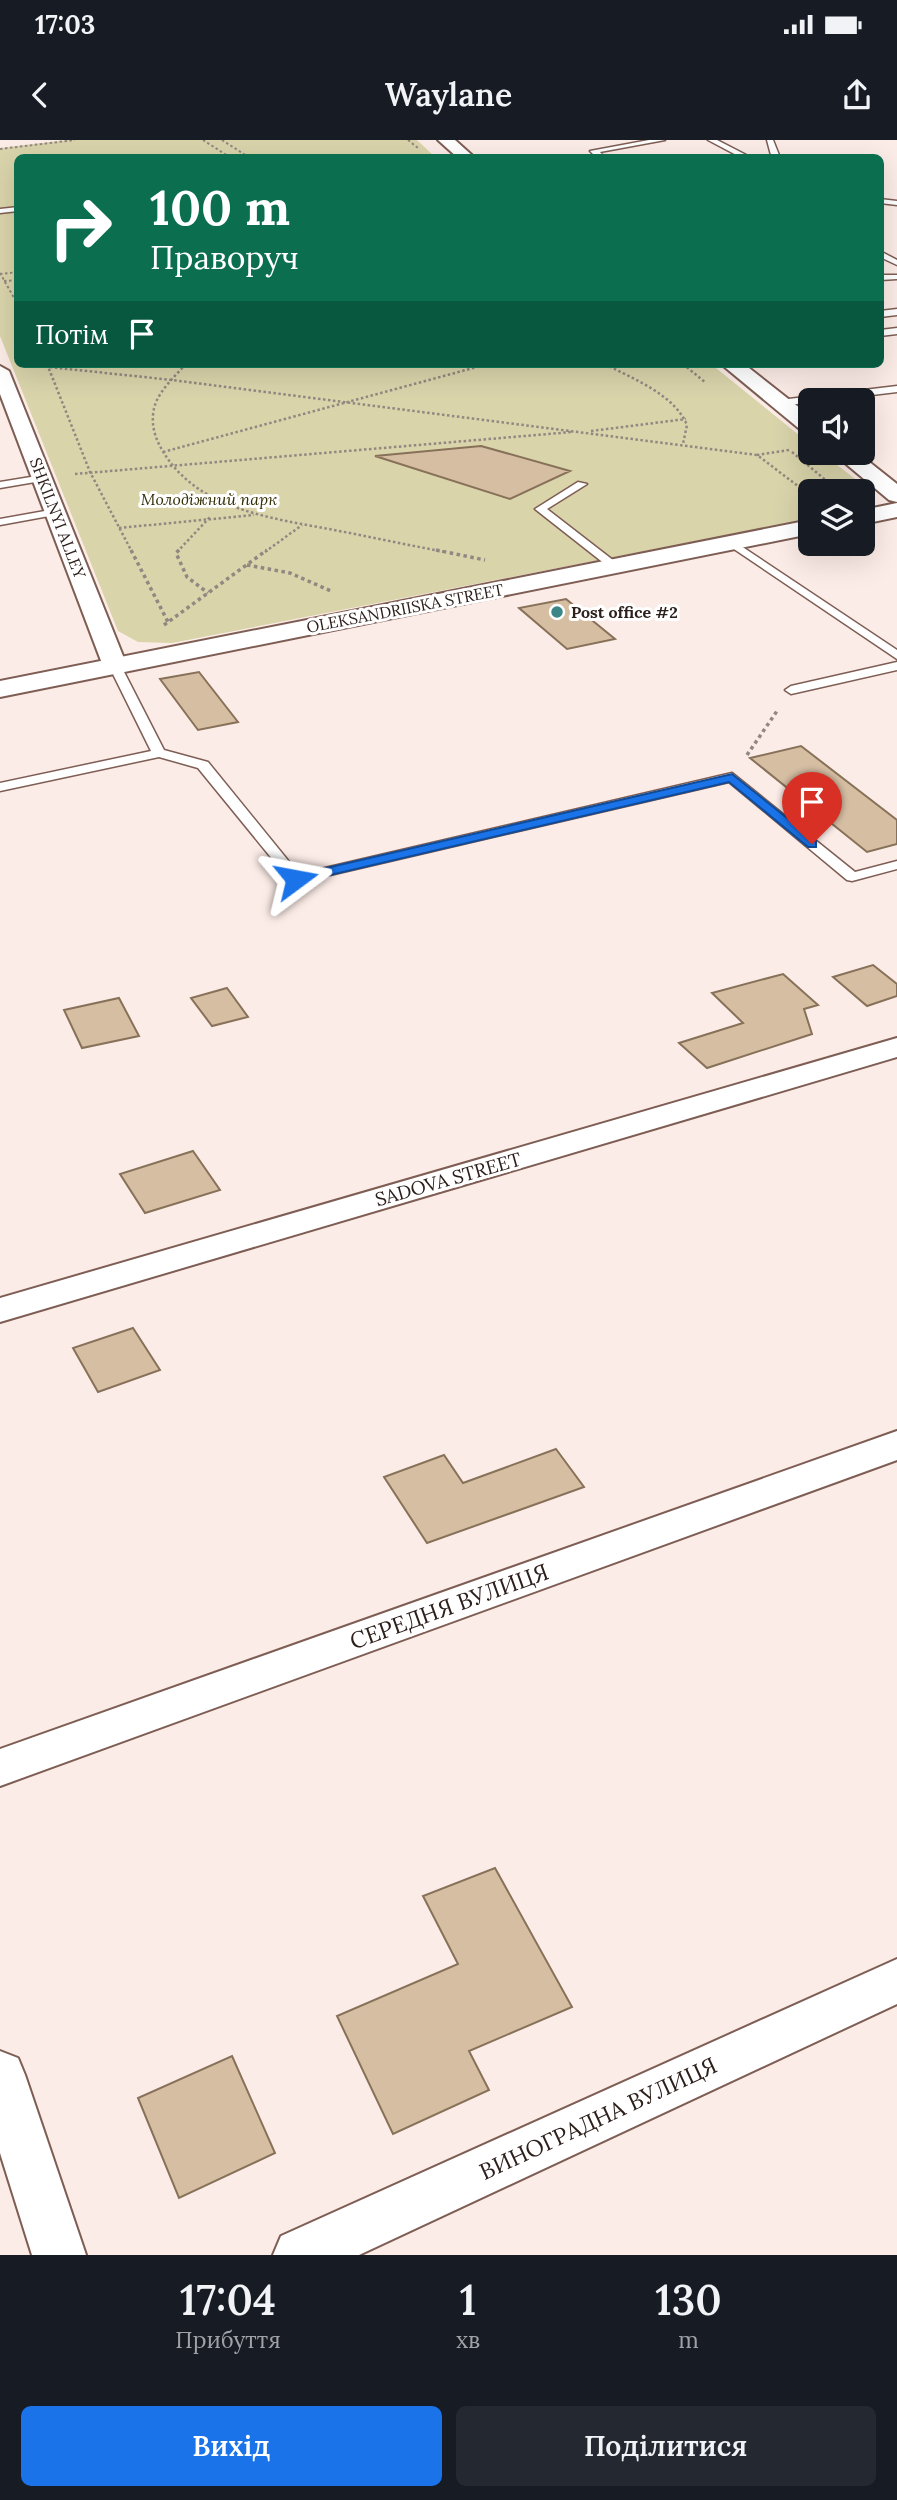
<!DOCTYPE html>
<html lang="uk">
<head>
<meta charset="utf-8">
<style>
	body { margin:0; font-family:Lora,serif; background:#242831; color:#f1f3f6; height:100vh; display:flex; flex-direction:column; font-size:26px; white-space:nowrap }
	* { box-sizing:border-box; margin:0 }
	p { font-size:23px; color:#9ea1a6 }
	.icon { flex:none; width:38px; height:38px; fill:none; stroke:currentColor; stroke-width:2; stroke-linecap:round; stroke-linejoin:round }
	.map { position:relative; height:2115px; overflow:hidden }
	.details { display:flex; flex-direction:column; background:#171b24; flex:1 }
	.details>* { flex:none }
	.hud { position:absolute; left:14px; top:14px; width:870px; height:214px; border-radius:10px; box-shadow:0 7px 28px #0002; background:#0b6e4f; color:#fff; overflow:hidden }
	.fabs { position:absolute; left:798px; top:248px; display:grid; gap:14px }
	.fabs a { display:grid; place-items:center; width:77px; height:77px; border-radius:10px; background:#171b24; box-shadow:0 7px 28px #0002; font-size:35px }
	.pin { position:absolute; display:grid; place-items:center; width:60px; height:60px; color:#fff; margin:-72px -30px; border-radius:50% 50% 50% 0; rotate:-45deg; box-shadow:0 0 7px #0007 }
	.pin .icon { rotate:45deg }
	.me { position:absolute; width:77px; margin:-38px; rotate:77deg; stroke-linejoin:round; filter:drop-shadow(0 0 5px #0008) }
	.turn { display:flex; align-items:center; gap:24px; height:147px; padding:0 21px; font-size:32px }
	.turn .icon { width:91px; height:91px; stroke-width:2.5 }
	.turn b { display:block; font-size:49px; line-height:60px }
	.then { display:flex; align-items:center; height:66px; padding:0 21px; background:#0003; gap:14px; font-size:26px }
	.eta { display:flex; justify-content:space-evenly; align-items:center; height:119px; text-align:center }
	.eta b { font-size:42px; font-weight:600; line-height:49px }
	.button { display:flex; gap:14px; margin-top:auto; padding:14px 21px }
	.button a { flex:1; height:80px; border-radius:10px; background:#1a73e8; color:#fff; font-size:28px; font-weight:600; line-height:80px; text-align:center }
	.button a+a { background:#242831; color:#f1f3f6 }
	.status { display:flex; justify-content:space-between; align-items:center; height:49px; padding:0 35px; background:#171b24; direction:ltr }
	.status svg { height:19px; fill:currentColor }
	header { display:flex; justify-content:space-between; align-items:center; height:91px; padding:0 21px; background:#171b24; font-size:32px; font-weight:600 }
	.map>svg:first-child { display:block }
	.green { fill:#d9d4aa }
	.building { fill:#d6bea3; stroke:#877159; stroke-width:2 }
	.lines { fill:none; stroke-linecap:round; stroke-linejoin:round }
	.lane-casing { stroke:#7e5e54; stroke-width:3 }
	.street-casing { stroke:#7e5e54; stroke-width:4 }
	.secondary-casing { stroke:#7e5e54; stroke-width:4 }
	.path-far2 { stroke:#948681; stroke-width:2; stroke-dasharray:2.5 2.5; stroke-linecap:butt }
	.path-far1 { stroke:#948681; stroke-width:2.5; stroke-dasharray:2.5 2.5; stroke-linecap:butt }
	.path { stroke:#948681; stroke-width:3.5; stroke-dasharray:3.5 3.5; stroke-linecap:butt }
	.lane { fill:#fff; fill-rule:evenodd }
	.street { fill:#fff; fill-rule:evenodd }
	.secondary { fill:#fff; fill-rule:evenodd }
	.route { fill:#1a73e8; stroke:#114b97; stroke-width:2 }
	.poi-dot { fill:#3d8687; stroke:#fff; stroke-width:2.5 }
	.labels { text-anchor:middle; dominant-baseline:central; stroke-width:6; stroke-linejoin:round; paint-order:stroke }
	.far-park-label { font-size:16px; font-style:italic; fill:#342e05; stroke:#fff }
	.far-street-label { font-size:16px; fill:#2d201c; stroke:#fff }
	.far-poi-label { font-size:16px; font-weight:bold; fill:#2d201c; stroke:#fff; text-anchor:start }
	.street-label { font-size:19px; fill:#2d201c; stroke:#fff }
	.near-street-label { font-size:23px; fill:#2d201c; stroke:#fff }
</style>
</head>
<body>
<div class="status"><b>17:03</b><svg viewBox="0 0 49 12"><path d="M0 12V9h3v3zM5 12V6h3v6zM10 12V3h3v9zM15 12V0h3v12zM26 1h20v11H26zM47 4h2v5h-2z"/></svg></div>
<header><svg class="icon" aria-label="back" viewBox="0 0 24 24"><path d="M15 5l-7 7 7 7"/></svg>Waylane<svg class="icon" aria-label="share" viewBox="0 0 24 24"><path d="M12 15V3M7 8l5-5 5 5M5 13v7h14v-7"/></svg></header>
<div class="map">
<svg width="897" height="2115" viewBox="0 0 897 2115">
	<rect width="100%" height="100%" fill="#fcece7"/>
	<path class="green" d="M 68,0 L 417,0 L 435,17 L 453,17 L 18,18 L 18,224 L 711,224 L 810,304 L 810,313 L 822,313 L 864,346 L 871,358 L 863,365 L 863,352 L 810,352 L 810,379 L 172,503 L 138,502 L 118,491 L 0,196 L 0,8 Z"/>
	<path class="building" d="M 481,306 L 570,331 L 510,359 L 375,316 Z
		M 566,459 L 615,499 L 567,509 L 519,468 Z
		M 199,532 L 238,582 L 198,590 L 160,539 Z
		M 801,606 L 897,680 L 897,704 L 867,712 L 750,618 Z
		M 873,825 L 897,844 L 897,856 L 867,866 L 833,837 Z
		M 783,834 L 818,865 L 804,869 L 812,894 L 707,928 L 679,903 L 743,883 L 712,853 Z
		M 227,848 L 248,877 L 212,886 L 191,858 Z
		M 119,858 L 139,896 L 82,908 L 64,870 Z
		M 193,1011 L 220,1050 L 145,1073 L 120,1034 Z
		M 133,1188 L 160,1230 L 98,1252 L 73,1208 Z
		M 556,1309 L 584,1347 L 427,1403 L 384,1337 L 444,1315 L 463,1343 Z
		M 495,1728 L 572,1867 L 469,1911 L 489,1950 L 393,1994 L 337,1876 L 458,1824 L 423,1756 Z
		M 232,1916 L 275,2013 L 179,2058 L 138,1958 Z"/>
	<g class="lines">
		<defs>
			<path id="lane" d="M 649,0 L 665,0 L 600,12 L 605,18 L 597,18 L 590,11 Z
				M 708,0 L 717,0 L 752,18 L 742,18 Z
				M 767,0 L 773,0 L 779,15 L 776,18 L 769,18 L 771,15 Z
				M 880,59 L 897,61 L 897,65 L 880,63 Z
				M 18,67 L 18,71 L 0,73 L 0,69 Z
				M 880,111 L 897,120 L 897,125 L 880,117 Z
				M 880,135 L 897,135 L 897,139 L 880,140 Z
				M 897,169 L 897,175 L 880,177 L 880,171 Z
				M 897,188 L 897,194 L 880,196 L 880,190 Z
				M 897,246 L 897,252 L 780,266 L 775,263 L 780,260 Z
				M 43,335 L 48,338 L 47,340 L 0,348 L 0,342 Z
				M 578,342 L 587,344 L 547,369 L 618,424 L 618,428 L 610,428 L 535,369 Z
				M 56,369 L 60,370 L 60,374 L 0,385 L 0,379 Z
				M 732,400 L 897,510 L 897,519 L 728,405 L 728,401 Z
				M 115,522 L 121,526 L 164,610 L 208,622 L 299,734 L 732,633 L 855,732 L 897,721 L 897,729 L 852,741 L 847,740 L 729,642 L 296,743 L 291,742 L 198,628 L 159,617 L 0,651 L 0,643 L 151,611 L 109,526 Z
				M 897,522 L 897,530 L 791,554 L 785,550 L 791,546 Z"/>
			<path id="street" d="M 0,226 L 9,231 L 127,526 L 123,531 L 107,531 L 103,526 L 0,254 Z
				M 897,898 L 897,917 L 0,1182 L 0,1158 Z
				M 897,1291 L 897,1320 L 0,1646 L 0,1609 Z
				M 897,1819 L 897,1864 L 359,2115 L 273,2115 L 281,2096 Z
				M 0,1911 L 18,1918 L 25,1935 L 86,2115 L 32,2115 L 0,2013 Z"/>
			<path id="secondary" d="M 438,0 L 455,0 L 475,18 L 458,18 Z
				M 721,224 L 744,224 L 810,276 L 810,292 L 802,291 Z
				M 833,313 L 858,313 L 897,344 L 897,362 L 889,360 Z
				M 897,363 L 897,377 L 863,384 L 863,370 Z
				M 810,380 L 810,394 L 0,557 L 0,541 Z"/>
		</defs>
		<use href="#lane" class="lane-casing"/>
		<use href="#street" class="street-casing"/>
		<use href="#secondary" class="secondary-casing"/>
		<path class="path-far2" d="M 203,0 L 231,18
			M 222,0 L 250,18
			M 408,0 L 418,8
			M 0,9 L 75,0
			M 0,133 L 18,165
			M 0,134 L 18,132
			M 4,141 L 18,140"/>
		<path class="path-far1" d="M 47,224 L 90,332 L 132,412
			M 186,224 C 175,236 163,247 156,262 C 150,278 153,294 161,308 C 195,370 272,378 334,390 C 371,397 408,405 445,412
			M 605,224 C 633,239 674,254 687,285 L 683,304
			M 683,224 L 706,243
			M 30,225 L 172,240 L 757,315
			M 591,291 L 686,279
			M 789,310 L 757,315 L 810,355
			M 163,312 L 488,224
			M 792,312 L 828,342
			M 75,334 L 572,292
			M 119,388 L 254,375
			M 177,412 L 210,377
			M 265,412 L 302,385"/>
		<path class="path" d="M 131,410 L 168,482
			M 179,410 L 176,413 L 187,437 L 208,453
			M 436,410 L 485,420
			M 247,425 L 290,433 L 331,451
			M 164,485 L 267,410
			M 747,615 L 777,571"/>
		<use href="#lane" class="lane"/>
		<use href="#street" class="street"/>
		<use href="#secondary" class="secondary"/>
	</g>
	<path class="route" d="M 732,634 L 816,701 L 816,707 L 808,707 L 729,642 L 296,743 L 290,739 L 296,735 Z"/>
	<circle class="poi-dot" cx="557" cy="472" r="7"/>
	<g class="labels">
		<g class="far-park-label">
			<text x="209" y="359">Молодіжний парк</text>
		</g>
		<g class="far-street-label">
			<text transform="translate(58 378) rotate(69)">SHKILNYI ALLEY</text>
			<text transform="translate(405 468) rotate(-11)">OLEKSANDRIISKA STREET</text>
		</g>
		<g class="far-poi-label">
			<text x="571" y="472">Post office #2</text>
		</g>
		<g class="street-label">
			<text transform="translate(448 1039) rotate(-16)">SADOVA STREET</text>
		</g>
		<g class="near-street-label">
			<text transform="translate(449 1466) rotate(-20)">СЕРЕДНЯ ВУЛИЦЯ</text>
			<text transform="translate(598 1978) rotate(-25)">ВИНОГРАДНА ВУЛИЦЯ</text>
		</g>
	</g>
</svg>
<div class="fabs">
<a><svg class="icon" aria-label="sound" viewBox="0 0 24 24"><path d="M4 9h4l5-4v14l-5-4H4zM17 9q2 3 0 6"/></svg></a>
<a><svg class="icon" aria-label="layers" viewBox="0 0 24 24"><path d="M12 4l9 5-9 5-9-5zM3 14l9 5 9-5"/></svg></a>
</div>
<div class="pin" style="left:812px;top:704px;background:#d93025"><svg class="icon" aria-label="arrive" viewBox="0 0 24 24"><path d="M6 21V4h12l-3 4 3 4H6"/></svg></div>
<svg class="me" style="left:296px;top:739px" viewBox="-20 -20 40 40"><path d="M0-17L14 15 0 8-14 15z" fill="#1a73e8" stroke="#fff" stroke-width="4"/></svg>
<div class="hud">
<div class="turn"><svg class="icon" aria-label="right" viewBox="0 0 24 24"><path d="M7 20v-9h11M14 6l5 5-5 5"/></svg><div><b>100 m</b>Праворуч</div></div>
<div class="then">Потім<svg class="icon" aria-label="arrive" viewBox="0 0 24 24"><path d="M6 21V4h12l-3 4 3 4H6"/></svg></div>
</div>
</div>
<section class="details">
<div class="eta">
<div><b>17:04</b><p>Прибуття</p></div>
<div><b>1</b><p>хв</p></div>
<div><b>130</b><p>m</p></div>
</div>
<div class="button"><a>Вихід</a><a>Поділитися</a></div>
</section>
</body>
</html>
